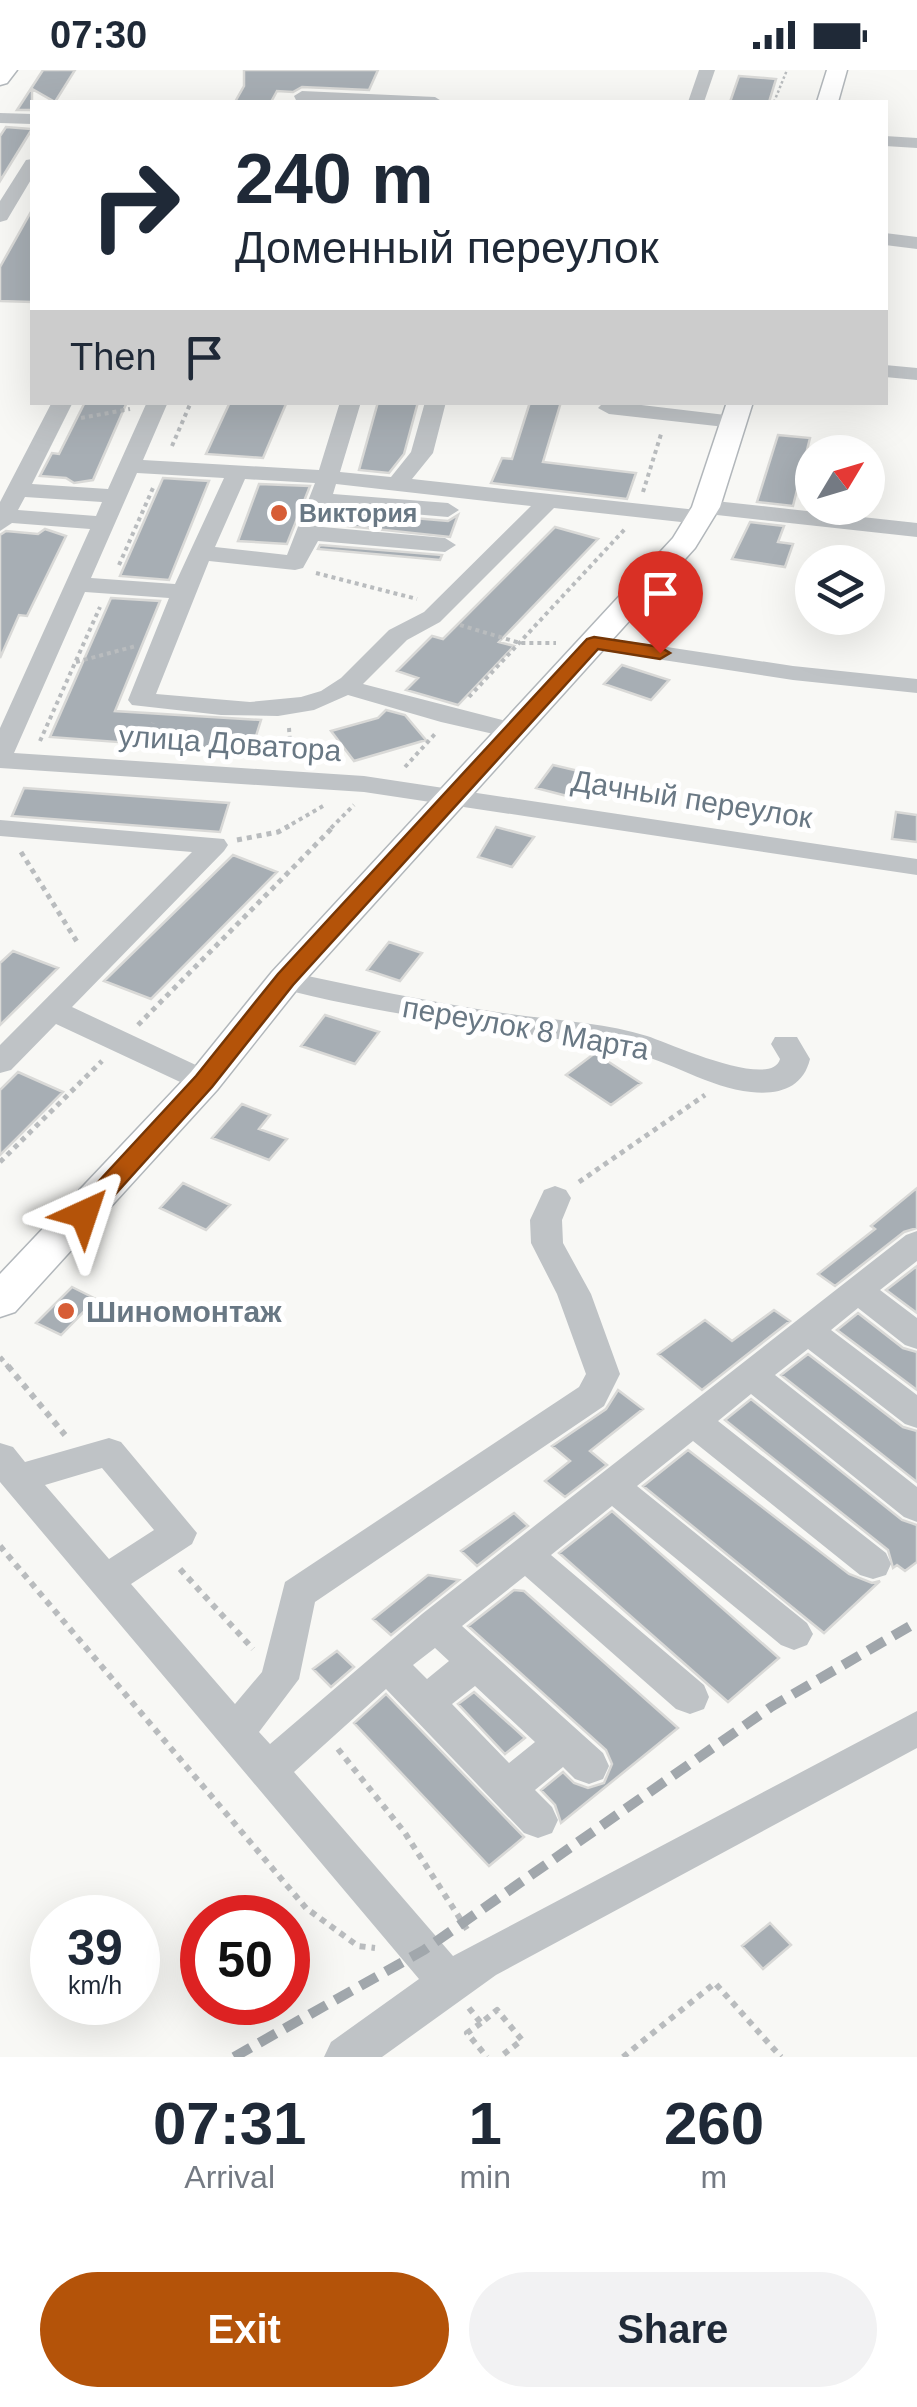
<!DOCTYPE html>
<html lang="en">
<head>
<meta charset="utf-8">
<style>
	body { margin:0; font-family:Arial,sans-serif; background:#f2f2f3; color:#1f2937; height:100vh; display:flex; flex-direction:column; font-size:38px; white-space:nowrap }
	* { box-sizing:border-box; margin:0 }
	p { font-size:32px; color:#747a83 }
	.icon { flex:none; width:55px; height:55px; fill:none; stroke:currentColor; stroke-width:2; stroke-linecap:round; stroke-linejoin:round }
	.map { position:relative; height:1987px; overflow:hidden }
	.panel { display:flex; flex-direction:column; background:#fff; flex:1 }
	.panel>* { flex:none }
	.banner { position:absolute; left:30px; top:30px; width:858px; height:305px; border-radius:0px; box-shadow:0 10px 40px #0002; background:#fff; color:#1f2937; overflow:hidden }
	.needle { width:65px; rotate:52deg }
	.buttons { position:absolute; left:795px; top:365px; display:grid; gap:20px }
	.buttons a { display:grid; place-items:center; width:90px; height:90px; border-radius:50%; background:#fff; box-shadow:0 10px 40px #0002; font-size:50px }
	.speed { position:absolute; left:30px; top:1825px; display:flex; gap:20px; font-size:50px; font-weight:700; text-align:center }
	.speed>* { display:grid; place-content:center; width:130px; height:130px; border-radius:50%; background:#fff; box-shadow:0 10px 40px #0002; line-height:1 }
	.speed small { font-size:25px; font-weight:400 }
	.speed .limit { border:15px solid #d22; background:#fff; color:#111 }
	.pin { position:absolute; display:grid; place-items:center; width:85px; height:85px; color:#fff; margin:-102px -42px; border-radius:50% 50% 50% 0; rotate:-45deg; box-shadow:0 0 10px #0007 }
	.pin .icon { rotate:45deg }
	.me { position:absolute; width:110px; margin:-55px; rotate:42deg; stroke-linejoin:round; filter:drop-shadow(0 0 8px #0008) }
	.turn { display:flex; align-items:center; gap:35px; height:210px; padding:0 40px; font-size:45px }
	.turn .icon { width:130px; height:130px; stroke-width:2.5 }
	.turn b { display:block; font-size:70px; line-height:85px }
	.then { display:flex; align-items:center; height:95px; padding:0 40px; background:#0003; gap:20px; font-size:38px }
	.eta { display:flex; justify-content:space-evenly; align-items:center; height:170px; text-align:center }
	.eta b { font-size:60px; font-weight:800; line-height:70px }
	.action { display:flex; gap:20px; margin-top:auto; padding:20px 40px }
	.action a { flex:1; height:115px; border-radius:60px; background:#b45309; color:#fff; font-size:40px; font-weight:800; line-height:115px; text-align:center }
	.action a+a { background:#f2f2f3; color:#1f2937 }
	.status { display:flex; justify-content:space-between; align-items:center; height:70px; padding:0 50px; background:#fff; direction:ltr }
	.status svg { height:28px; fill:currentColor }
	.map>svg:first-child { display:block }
	.building { fill:#a7aeb4; stroke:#d9d9d7; stroke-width:2.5 }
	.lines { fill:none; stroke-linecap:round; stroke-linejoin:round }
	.major-casing { stroke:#b2b7bb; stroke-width:3 }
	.path-far3 { stroke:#b9bcbe; stroke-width:2.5; stroke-dasharray:2.5 2.5; stroke-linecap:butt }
	.path-far2 { stroke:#b9bcbe; stroke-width:4; stroke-dasharray:4 4; stroke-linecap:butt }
	.path-far1 { stroke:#b9bcbe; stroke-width:5; stroke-dasharray:5 5; stroke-linecap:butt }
	.path { stroke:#b9bcbe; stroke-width:6; stroke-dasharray:6 6; stroke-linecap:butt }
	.minor { fill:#bfc3c6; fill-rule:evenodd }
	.major { fill:#fff; fill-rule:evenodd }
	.rail { stroke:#a1a7ac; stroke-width:10; stroke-dasharray:19 10; stroke-linecap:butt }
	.route { fill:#b45309; stroke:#753606; stroke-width:2.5 }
	.poi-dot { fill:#d75d36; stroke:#fff; stroke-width:4 }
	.labels { text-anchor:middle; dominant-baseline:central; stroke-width:10; stroke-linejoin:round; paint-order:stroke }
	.far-poi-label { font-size:25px; font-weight:bold; fill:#697884; stroke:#fff; text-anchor:start }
	.street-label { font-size:30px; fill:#697884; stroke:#fff }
	.poi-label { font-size:30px; font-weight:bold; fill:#697884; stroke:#fff; text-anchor:start }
</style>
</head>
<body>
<div class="status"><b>07:30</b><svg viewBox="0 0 49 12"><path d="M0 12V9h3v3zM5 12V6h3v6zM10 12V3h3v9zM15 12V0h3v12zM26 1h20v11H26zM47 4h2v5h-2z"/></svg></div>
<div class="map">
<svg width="917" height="1987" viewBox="0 0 917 1987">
	<rect width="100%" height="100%" fill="#f8f8f5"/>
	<path class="building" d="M 43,0 L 75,0 L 55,32 L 32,19 L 32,40 L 17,40 Z
		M 244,0 L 378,0 L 369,20 L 302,17 L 293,22 L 277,21 L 271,32 L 235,32 L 244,16 Z
		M 739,6 L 776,9 L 769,32 L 730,32 Z
		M 6,57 L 32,59 L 0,111 L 0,66 Z
		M 32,140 L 32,232 L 0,231 L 0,197 Z
		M 85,332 L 127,332 L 93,410 L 74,413 L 66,408 L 40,406 L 52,383 L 59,384 Z
		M 230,332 L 286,334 L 263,388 L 206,384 Z
		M 378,332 L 418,332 L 404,384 L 389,403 L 359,400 Z
		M 530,332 L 561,332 L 543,392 L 636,403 L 627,429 L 491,413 L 502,388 L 512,389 Z
		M 778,365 L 810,368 L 793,436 L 757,432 Z
		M 163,408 L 209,411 L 169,510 L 120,506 Z
		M 259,414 L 310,416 L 287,474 L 238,471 Z
		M 332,441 L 448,451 L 458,445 L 450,467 L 328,454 Z
		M 750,452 L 784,456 L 778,472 L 793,474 L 785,497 L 732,489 Z
		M 555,457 L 598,469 L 499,572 L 514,576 L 458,635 L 406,620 L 418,608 L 397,601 L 432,566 L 443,569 Z
		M 45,459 L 66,466 L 27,546 L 19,545 L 0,588 L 0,465 L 6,461 L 38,464 Z
		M 320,475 L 442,485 L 440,490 L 318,479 Z
		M 111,528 L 160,531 L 115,641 L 261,650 L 251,682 L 50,667 Z
		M 622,595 L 669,610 L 651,630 L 604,614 Z
		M 386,640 L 405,645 L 426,670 L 354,691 L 331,661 L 378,648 Z
		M 553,695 L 583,702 L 567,726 L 536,718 Z
		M 24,718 L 229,733 L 220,762 L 12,746 Z
		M 896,742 L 917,745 L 917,772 L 892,769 Z
		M 496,757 L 534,767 L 512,797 L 478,787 Z
		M 233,785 L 277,802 L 151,929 L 104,911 Z
		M 389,872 L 422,883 L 400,911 L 367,900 Z
		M 13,881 L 58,898 L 0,955 L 0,893 Z
		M 325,945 L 379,962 L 355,994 L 301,976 Z
		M 595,983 L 641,1013 L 611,1035 L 566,1005 Z
		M 18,1002 L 63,1022 L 0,1085 L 0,1020 Z
		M 242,1034 L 270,1045 L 259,1059 L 287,1069 L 269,1090 L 212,1068 Z
		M 183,1113 L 230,1135 L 206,1160 L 160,1138 Z
		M 917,1118 L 917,1158 L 904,1162 L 835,1216 L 818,1204 L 875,1159 L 871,1156 Z
		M 917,1196 L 917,1243 L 886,1220 Z
		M 72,1217 L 96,1229 L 61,1265 L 36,1253 Z
		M 774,1240 L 790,1251 L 702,1320 L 658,1284 L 705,1250 L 732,1271 Z
		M 858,1243 L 903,1278 L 917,1282 L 917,1320 L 837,1260 Z
		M 808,1284 L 903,1357 L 917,1361 L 917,1412 L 781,1305 Z
		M 618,1320 L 643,1339 L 590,1381 L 607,1395 L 565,1427 L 545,1411 L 570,1391 L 552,1376 L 606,1339 Z
		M 751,1329 L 902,1450 L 917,1455 L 917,1492 L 905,1501 L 897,1495 L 893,1498 L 888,1480 L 725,1350 Z
		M 688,1380 L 849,1504 L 872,1513 L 880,1511 L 824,1563 L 643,1416 Z
		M 612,1441 L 779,1588 L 728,1632 L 559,1483 Z
		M 514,1443 L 528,1456 L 477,1496 L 461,1481 Z
		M 428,1505 L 459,1510 L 391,1565 L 373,1549 Z
		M 514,1520 L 524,1521 L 678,1658 L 561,1753 L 555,1735 L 541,1720 L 563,1702 L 574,1713 L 588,1718 L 604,1713 L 612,1694 L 606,1680 L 468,1556 Z
		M 337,1581 L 354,1597 L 331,1617 L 313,1599 Z
		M 474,1622 L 525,1668 L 505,1684 L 458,1634 Z
		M 386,1624 L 524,1767 L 489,1796 L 354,1653 Z
		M 770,1853 L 791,1875 L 763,1899 L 742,1876 Z"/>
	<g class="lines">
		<defs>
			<path id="major" d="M 0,0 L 17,0 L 7,13 L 0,15 Z
				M 827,0 L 847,0 L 838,32 L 817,32 Z
				M 727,332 L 753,332 L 720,437 L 695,478 L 298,918 L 217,1020 L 15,1242 L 0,1247 L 0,1204 L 191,1002 L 272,902 L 673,468 L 692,437 Z"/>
		</defs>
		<use href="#major" class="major-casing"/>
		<path class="path-far3" d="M 774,32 L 787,0"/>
		<path class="path-far2" d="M 81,348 L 130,339
			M 172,376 L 191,332
			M 643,422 L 662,361
			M 119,495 L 153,418
			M 316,503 L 417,529
			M 460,555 L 520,573 L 556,573
			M 76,592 L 136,576
			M 469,627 L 625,459
			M 289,658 L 291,687
			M 40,671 L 100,537
			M 145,676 L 153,653
			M 405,697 L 435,664
			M 285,758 L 323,736
			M 331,758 L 354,735"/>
		<path class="path-far1" d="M 237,770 L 278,762 L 289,756
			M 21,782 L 79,875
			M 138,955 L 334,756
			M 0,1092 L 102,991
			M 579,1112 L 705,1025
			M 0,1287 L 10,1299"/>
		<path class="path" d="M 8,1296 L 65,1365
			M 0,1476 L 306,1838 L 358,1876 L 375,1878
			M 180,1499 L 253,1579
			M 338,1679 L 405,1763 L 468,1861
			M 469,1938 L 481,1953 L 497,1940 L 522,1970 L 500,1987
			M 481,1953 L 467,1963 L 487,1987
			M 623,1987 L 715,1913 L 781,1987"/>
		<path class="minor" d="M 699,0 L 715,0 L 704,32 L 688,32 Z
			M 302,21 L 435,27 L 443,32 L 296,30 L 294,26 Z
			M 0,43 L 32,44 L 32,54 L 0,53 Z
			M 885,66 L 917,68 L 917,78 L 885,76 Z
			M 32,89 L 32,108 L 7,150 L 0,152 L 0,131 L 26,90 Z
			M 885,163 L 917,167 L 917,179 L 885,175 Z
			M 885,295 L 917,298 L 917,310 L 885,307 Z
			M 52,332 L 73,332 L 32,414 L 108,419 L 147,332 L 168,332 L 143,390 L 319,400 L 340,332 L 361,332 L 340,402 L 391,407 L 411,382 L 425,332 L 446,332 L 433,383 L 412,409 L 697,440 L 698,432 L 706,430 L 917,453 L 917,467 L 708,444 L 707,452 L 699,454 L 554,438 L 440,552 L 407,570 L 363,614 L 525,656 L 529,661 L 516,669 L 441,652 L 348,625 L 314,640 L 278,646 L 221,645 L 132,635 L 128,630 L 169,528 L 85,522 L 14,683 L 364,706 L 917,789 L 917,805 L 364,722 L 0,698 L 0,658 L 90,459 L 12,453 L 0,461 L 0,432 ZM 137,403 L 224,408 L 175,514 L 91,508 ZM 245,409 L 315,413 L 287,485 L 215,477 ZM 336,414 L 531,436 L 424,542 L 389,560 L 341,608 L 321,621 L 301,627 L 250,632 L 156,624 L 209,491 L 295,500 L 303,498 L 318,471 L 445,482 L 456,475 L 445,468 L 323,457 L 329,437 L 448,447 L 459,440 L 448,433 L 333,424 ZM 25,427 L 102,432 L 96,446 L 18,440 Z
			M 616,332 L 734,346 L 745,352 L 734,358 L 609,344 L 598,338 L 602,334 Z
			M 594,566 L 793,596 L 917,609 L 917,623 L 793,610 L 585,578 L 582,573 L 585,568 Z
			M 0,750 L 224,769 L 228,775 L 224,781 L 72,937 L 215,1004 L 219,1011 L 215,1018 L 204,1021 L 193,1018 L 56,954 L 11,1000 L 0,1003 L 0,975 L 192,782 L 0,766 Z
			M 285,901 C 358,917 430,932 503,943 C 550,950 602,952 647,966 C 671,974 772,1020 780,989 L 771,974 L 775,967 L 797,967 L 810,989 C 803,1018 779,1025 751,1022 C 709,1018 669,990 628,982 C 510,958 391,948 275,917 L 271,910 L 275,903 Z
			M 555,1116 L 566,1120 L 571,1128 L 562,1150 L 563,1173 L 591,1224 L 620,1304 L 604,1336 L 315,1532 L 299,1609 L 259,1662 L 270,1674 L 422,1544 L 906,1165 L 917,1161 L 917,1191 L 880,1220 L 917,1248 L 917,1279 L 905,1275 L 858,1238 L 831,1260 L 917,1325 L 917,1358 L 905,1354 L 808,1279 L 775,1305 L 917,1417 L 917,1452 L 904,1447 L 751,1324 L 718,1351 L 886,1483 L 891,1494 L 886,1505 L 873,1509 L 860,1505 L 693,1371 L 637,1416 L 807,1553 L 813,1564 L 807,1575 L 794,1580 L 781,1575 L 612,1436 L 551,1485 L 704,1615 L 709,1627 L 704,1639 L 690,1644 L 676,1639 L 525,1506 L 462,1556 L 603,1683 L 609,1696 L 603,1709 L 589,1714 L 575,1709 L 563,1697 L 535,1720 L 552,1737 L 558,1750 L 552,1763 L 538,1768 L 524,1763 L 386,1619 L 294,1702 L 453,1886 L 917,1641 L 917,1678 L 496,1905 L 382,1987 L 324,1987 L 331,1972 L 419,1909 L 0,1412 L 0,1373 L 13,1377 L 25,1392 L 109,1368 L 121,1372 L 197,1463 L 192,1474 L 131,1514 L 235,1634 L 262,1602 L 285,1512 L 579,1317 L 586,1304 L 557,1224 L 531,1173 L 530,1150 L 544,1120 ZM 102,1398 L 154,1460 L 109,1489 L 45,1415 ZM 435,1578 L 449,1591 L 427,1609 L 413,1595 ZM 475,1616 L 535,1672 L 509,1693 L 452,1634 Z"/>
		<use href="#major" class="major"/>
		<path class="rail" d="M 234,1987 L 424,1880 L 771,1637 L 917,1552"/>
	</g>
	<path class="route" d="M 594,567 L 660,577 L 670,583 L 660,589 L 598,579 L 293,915 L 212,1017 L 92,1150 L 75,1150 L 71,1144 L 75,1137 L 196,1006 L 278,904 L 587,569 Z"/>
	<g class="poi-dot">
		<circle cx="279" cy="443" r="10"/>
		<circle cx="66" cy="1241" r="10"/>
	</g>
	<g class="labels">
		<g class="far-poi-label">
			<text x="299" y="443">Виктория</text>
		</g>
		<g class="street-label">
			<text transform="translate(230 673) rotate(4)">улица Доватора</text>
			<text transform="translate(692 729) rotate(9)">Дачный переулок</text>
			<text transform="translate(526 958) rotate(10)">переулок 8 Марта</text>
		</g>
		<g class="poi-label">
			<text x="86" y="1241">Шиномонтаж</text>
		</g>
	</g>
</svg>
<div class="buttons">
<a><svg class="needle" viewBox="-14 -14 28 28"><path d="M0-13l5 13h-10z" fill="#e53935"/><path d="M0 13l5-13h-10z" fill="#747a83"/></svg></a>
<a><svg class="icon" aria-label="layers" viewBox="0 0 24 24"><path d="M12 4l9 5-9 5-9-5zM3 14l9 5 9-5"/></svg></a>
</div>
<div class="speed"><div>39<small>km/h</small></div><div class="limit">50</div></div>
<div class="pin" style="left:660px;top:583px;background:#d93025"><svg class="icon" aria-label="arrive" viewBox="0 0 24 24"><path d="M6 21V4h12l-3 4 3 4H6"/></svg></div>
<svg class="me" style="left:84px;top:1144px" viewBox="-20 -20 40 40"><path d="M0-17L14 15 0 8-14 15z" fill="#b45309" stroke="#fff" stroke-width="4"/></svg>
<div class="banner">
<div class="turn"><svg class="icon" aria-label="right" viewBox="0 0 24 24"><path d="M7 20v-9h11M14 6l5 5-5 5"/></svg><div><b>240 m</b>Доменный переулок</div></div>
<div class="then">Then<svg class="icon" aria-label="arrive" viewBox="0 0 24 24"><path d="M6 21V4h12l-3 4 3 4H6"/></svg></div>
</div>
</div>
<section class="panel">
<div class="eta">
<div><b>07:31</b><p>Arrival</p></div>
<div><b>1</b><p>min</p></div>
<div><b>260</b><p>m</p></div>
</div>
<div class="action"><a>Exit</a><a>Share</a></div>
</section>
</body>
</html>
